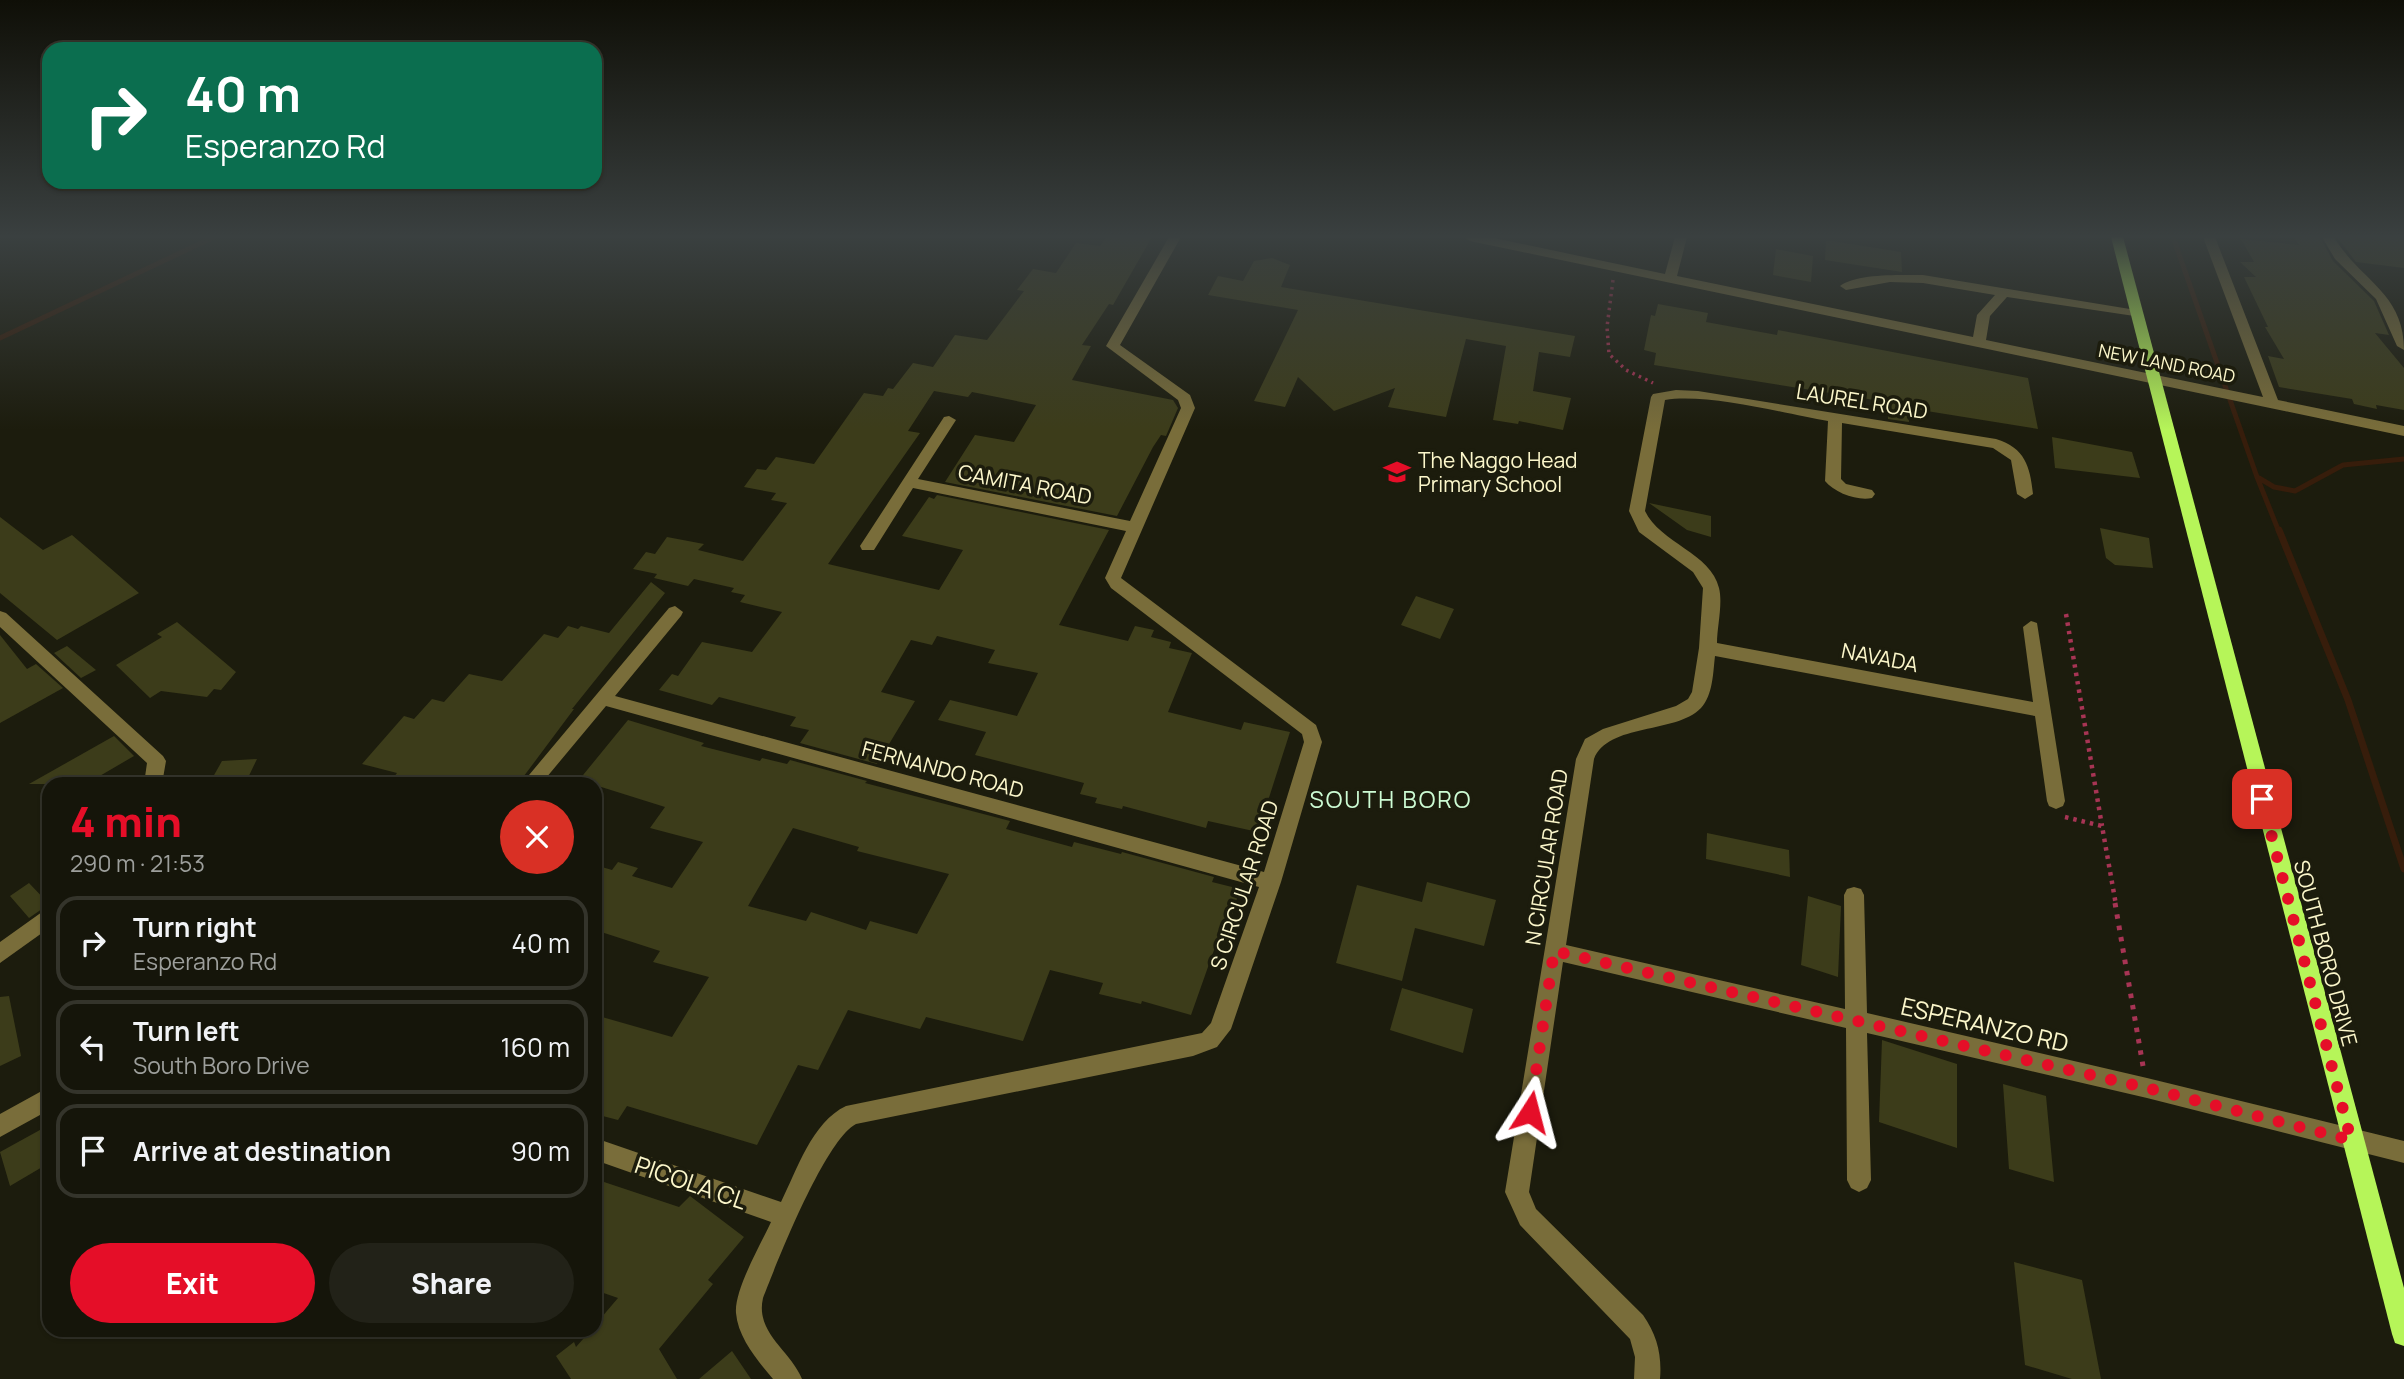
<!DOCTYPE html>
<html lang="en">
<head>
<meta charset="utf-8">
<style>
	body { margin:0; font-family:Manrope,sans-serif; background:#222218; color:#f1f3f6; height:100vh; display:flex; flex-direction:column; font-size:26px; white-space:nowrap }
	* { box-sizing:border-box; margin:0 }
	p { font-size:23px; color:#9d9f9c }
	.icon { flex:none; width:38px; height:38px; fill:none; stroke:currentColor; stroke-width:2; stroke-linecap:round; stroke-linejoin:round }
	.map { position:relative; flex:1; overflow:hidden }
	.side { position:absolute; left:42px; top:777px; width:560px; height:560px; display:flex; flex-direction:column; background:#15150a; border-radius:21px; box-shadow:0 2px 5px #0004,0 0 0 2px #34342b }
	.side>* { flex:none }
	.hud { position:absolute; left:42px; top:42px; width:560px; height:147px; border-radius:21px; box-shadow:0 2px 5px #0004,0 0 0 2px #34342b; background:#0b6e4f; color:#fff; overflow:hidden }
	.pin { position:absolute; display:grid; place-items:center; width:60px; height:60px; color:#fff; margin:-30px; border-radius:14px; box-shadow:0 4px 10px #0006 }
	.me { position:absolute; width:77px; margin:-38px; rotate:9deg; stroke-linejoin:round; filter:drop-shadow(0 0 5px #0008) }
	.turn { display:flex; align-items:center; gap:24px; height:147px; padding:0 28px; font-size:32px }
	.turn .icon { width:91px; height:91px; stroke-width:2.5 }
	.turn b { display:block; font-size:49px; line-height:60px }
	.round { display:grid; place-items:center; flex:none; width:74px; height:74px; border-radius:37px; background:#222218 }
	.headline { display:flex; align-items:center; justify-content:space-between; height:119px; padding:0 28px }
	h1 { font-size:42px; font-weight:800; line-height:52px; color:#e50e28 }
	.cta { display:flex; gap:14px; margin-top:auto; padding:14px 28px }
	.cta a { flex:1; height:80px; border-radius:42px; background:#e50e28; color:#fff; font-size:28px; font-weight:800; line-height:80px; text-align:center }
	.cta a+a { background:#222218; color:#f1f3f6 }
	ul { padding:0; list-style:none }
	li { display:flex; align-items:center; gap:21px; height:94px; margin:0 14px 10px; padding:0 14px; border:4px solid #34342b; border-radius:21px }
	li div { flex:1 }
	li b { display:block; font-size:26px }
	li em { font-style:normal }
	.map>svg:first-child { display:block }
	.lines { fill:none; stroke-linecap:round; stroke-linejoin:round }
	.stream-far1 { stroke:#371d0b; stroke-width:5 }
	.stream { stroke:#371d0b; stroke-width:7 }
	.building { fill:#3c3c1a; fill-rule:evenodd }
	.path-far2 { stroke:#a73454; stroke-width:3.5; stroke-dasharray:2.5 4.5; stroke-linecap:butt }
	.path-far1 { stroke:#a73454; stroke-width:4.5; stroke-dasharray:3.5 5; stroke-linecap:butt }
	.path { stroke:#a73454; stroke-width:5; stroke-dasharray:4.5 7; stroke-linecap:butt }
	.minor { fill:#796d3a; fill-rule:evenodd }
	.major { fill:#b6f559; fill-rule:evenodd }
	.route { stroke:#e50e28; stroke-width:12; stroke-dasharray:0 21.6 }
	.labels { text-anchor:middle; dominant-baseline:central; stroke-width:7; stroke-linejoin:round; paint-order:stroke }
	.far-street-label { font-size:18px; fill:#fcf7cb; stroke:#1c1c0d }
	.street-label { font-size:21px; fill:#fcf7cb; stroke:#1c1c0d }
	.poi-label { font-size:21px; fill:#fcf7cb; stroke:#1c1c0d; text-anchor:start }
	.neighbourhood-label { font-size:23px; letter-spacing:2px; fill:#cdfcd4; stroke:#1c1c0d }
	.near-street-label { font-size:24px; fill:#fcf7cb; stroke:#1c1c0d }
</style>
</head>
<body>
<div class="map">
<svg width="2404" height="1379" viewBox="0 0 2404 1379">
	<rect width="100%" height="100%" fill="#1c1c0d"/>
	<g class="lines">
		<path class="stream-far1" d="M 2173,237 L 2257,477 L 2279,532
			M 0,338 L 214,237
			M 2259,478 L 2274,487 L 2295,491 L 2343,465 L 2404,459"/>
		<path class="stream" d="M 2279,530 L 2348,700 L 2404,869"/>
	</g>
	<path class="building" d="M 1106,237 L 1152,237 L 1113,305 L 1109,304 L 1082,345 L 1091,346 L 1072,380 L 1173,400 L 1178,408 L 1166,436 L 1161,435 L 1153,447 L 1117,516 L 945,482 L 975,435 L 1014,442 L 1036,405 L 972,392 L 968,397 L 934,391 L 908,431 L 920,433 L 828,564 L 939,590 L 963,550 L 902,536 L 929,497 L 934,499 L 937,495 L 1109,530 L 1059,625 L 1128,641 L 1135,626 L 1154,630 L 1151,637 L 1171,642 L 1169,648 L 1192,653 L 1168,712 L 1241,730 L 1244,722 L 1290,732 L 1258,832 L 1208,821 L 1206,828 L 1123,806 L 1122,809 L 1095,803 L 1097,798 L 1080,794 L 1084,783 L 975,755 L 986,732 L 938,720 L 950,700 L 1017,716 L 1038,673 L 988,663 L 995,650 L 937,636 L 932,645 L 911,640 L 881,692 L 915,701 L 877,764 L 800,743 L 809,730 L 790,726 L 796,717 L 719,697 L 712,705 L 659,690 L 672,674 L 678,676 L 702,642 L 752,652 L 782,612 L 740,602 L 745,595 L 731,592 L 734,588 L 694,579 L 688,586 L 654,578 L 657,574 L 633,569 L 646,552 L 655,554 L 667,537 L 704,544 L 698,550 L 743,561 L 787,503 L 771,500 L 776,493 L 744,487 L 757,469 L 766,470 L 776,457 L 814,464 L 864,393 L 883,396 L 888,388 L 893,389 L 913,363 L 933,367 L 955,335 L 987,340 L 1024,291 L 1017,290 L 1033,269 L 1056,273 L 1076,243 L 1100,246 Z
		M 2294,237 L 2320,237 L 2333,261 L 2374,301 L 2389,335 L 2375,333 L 2404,368 L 2404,410 L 2376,405 L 2377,409 L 2354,404 L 2352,399 L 2279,387 L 2268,356 L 2284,359 L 2265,327 L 2268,327 L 2244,277 L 2256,277 L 2240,262 L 2254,262 L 2241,239 L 2299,245 Z
		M 2337,237 L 2404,237 L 2404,268 L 2356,262 Z
		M 1826,240 L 1901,252 L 1902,272 L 1825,260 Z
		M 1776,249 L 1813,256 L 1811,282 L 1773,275 Z
		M 1272,258 L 1290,265 L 1281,287 L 1575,336 L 1570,357 L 1539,352 L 1533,391 L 1571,398 L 1563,430 L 1519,421 L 1518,424 L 1493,420 L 1506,346 L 1466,339 L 1446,417 L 1388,407 L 1395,388 L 1334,411 L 1298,377 L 1285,407 L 1254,401 L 1298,310 L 1208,295 L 1218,276 L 1243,281 L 1254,261 Z
		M 1658,304 L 1708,313 L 1706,322 L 1777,335 L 1778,330 L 2028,378 L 2038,429 L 1908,408 L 1909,422 L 1888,419 L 1887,402 L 1654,365 L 1656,353 L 1644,350 L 1651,315 L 1655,316 Z
		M 2052,437 L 2132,452 L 2140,478 L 2055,468 Z
		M 1649,503 L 1711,516 L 1711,537 L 1687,530 Z
		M 0,517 L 43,550 L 72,535 L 139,593 L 57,640 L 0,593 Z
		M 2100,528 L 2149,538 L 2153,568 L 2115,565 L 2106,558 Z
		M 651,582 L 665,593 L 572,709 L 574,709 L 518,784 L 425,784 L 394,777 L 397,773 L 362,764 L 404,716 L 414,719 L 432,699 L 444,702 L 469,674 L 502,681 L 544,634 L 558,638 L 568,626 L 578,629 L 581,626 L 609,633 Z
		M 1416,596 L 1454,609 L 1440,639 L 1401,625 Z
		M 177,622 L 236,672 L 221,690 L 214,689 L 207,697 L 161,691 L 150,698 L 116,665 L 162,637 L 157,634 Z
		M 0,635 L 27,669 L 36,664 L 63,688 L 0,723 Z
		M 67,646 L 96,670 L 81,678 L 54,653 Z
		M 628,720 L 704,743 L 701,746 L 760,761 L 762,758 L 787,764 L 790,760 L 867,781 L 865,783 L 1010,821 L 1006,829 L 1072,847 L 1074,842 L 1121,854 L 1122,852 L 1214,877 L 1212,882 L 1240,889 L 1230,921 L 1225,919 L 1191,1015 L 1142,1001 L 1141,1004 L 1099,994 L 1103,983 L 1050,970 L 1023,1041 L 926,1017 L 920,1029 L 848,1010 L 818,1070 L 798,1065 L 757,1145 L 627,1106 L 618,1120 L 595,1114 L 595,1015 L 672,1037 L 709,977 L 653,962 L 660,951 L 595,930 L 595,865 L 612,870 L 618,862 L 638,868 L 632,876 L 672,888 L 703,842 L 650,828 L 665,807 L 579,780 ZM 793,828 L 859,847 L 857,851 L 949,874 L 917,934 L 870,921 L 866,930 L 811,912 L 806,921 L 748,906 Z
		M 114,736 L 134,756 L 86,784 L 29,784 Z
		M 257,759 L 245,784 L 209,784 L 222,761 Z
		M 1707,833 L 1789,850 L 1790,877 L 1706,859 Z
		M 1427,882 L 1496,900 L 1484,946 L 1415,928 L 1402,981 L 1336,963 L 1357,885 L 1422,902 Z
		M 29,883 L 49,904 L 29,918 L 10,896 Z
		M 1808,896 L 1841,906 L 1838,977 L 1801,965 Z
		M 1402,988 L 1473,1009 L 1463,1053 L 1390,1030 Z
		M 9,996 L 21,1056 L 0,1066 L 0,997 Z
		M 1882,1040 L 1957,1064 L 1957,1148 L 1879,1122 Z
		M 2003,1084 L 2046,1096 L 2054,1182 L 2009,1169 Z
		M 49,1125 L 49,1163 L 10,1186 L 0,1152 Z
		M 595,1179 L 679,1207 L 690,1196 L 744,1237 L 708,1280 L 713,1284 L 659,1349 L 677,1379 L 571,1379 L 556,1356 L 574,1342 L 576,1347 L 591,1330 L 595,1330 L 595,1325 L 618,1298 L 595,1290 Z
		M 2014,1262 L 2082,1280 L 2101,1379 L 2072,1379 L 2025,1365 Z
		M 732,1351 L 751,1379 L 699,1379 Z"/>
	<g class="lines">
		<path class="path-far2" d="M 1613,280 L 1607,327 L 1609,354 L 1626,370 L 1653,383"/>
		<path class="path-far1" d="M 2066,614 L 2102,826
			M 2065,817 L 2102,826 L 2116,905"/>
		<path class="path" d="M 2115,903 L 2143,1066"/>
		<path class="minor" d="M 1169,237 L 1181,237 L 1120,345 L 1190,395 L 1195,408 L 1121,578 L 1316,725 L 1322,742 L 1281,882 L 1231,1029 L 1217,1047 L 1193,1056 L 856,1124 C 825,1140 777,1262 763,1298 C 755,1333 790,1350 802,1379 L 773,1379 C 758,1361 738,1338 736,1313 C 734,1290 761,1244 771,1222 L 595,1160 L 595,1138 L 781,1202 C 797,1170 812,1122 846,1106 L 1202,1033 L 1211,1023 L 1259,887 L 606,706 L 541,784 L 525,784 L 524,781 L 669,608 L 675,606 L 683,612 L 681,616 L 615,696 L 1264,872 L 1304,742 L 1302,734 L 1111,588 L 1105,578 L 1126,531 L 913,488 L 874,550 L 862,550 L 860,546 L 944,417 L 949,416 L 956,420 L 918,479 L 1130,521 L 1181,408 L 1178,400 L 1106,346 Z
			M 1464,237 L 1489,237 L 1665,274 L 1675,237 L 1687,237 L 1677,276 L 1973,337 L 1977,315 L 1995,295 L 1923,283 L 1890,282 L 1846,290 L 1840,286 C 1856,273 1902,275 1923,275 L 2136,310 L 2143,314 L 2141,317 L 2007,297 L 1990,316 L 1986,340 L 2263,397 L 2203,237 L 2215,237 L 2278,400 L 2404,426 L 2404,436 L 1470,241 Z
			M 2322,237 L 2334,237 C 2360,281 2404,292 2404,350 L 2397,346 L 2376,299 L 2335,259 Z
			M 1676,390 L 1698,391 L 1996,439 C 2025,448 2030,466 2033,494 L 2025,499 L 2017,494 L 2011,460 L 1993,448 L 1842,423 L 1841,479 L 1846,484 L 1872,490 L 1875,494 L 1872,498 C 1857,501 1835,493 1825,481 L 1828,421 C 1784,413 1706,393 1665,400 L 1645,511 C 1660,543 1711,553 1719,588 C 1723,604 1717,627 1717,643 L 2033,702 L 2023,627 L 2031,621 L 2037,623 L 2065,801 L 2063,806 L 2056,809 L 2049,806 L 2047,801 L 2035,716 L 1715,656 C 1713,673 1713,695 1701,708 C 1676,734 1608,723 1594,759 L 1566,945 L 1845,1009 L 1844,895 L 1847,889 L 1854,887 L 1861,889 L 1864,895 L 1867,1013 L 2147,1078 L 2404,1141 L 2404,1163 L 2147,1098 L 1867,1033 L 1871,1180 L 1867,1188 L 1859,1192 L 1851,1188 L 1847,1180 L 1846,1028 L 1563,962 L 1529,1192 L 1536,1209 L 1643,1315 C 1657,1335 1662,1355 1660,1379 L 1634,1379 L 1635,1357 L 1630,1339 L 1520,1225 L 1505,1192 L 1576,759 L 1585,739 L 1603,729 L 1676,706 L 1688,699 L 1692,692 L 1699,648 L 1703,588 L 1693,572 L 1639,532 L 1629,511 L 1651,397 L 1653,394 Z
			M 0,611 L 6,613 L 163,756 L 166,761 L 162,784 L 144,784 L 147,763 L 0,627 Z
			M 49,907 L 49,928 L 0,963 L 0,942 Z
			M 49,1087 L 49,1110 L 0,1137 L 0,1114 Z"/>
		<path class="major" d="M 2111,237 L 2123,237 L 2404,1288 L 2404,1346 L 2395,1343 L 2392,1334 Z"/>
	</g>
	<linearGradient id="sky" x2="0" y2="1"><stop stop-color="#0f0f07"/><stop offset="0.55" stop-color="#3a4040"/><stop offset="1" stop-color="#3a4040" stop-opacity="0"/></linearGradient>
	<rect width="2404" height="430" fill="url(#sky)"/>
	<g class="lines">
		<path class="route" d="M 1530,1112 L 1554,951 L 2147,1088 L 2351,1140 L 2262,799"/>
	</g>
	<defs>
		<symbol id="school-bare" viewBox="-9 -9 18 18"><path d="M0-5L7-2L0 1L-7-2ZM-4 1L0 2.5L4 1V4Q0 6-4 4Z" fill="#e50e28" stroke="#1c1c0d" stroke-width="2.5" paint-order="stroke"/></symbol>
	</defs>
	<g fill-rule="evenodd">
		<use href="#school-bare" x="1378" y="453" width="38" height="38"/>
	</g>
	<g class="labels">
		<g class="far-street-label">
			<text transform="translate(2167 363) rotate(11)">NEW LAND ROAD</text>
		</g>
		<g class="street-label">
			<text transform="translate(1862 401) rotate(9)">LAUREL ROAD</text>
			<text transform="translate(1025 484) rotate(11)">CAMITA ROAD</text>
			<text transform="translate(1880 657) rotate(11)">NAVADA</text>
			<text transform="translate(943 769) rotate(15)">FERNANDO ROAD</text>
			<text transform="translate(1546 857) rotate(-81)">N CIRCULAR ROAD</text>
			<text transform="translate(1244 885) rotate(-72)">S CIRCULAR ROAD</text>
			<text transform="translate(2326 953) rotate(75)">SOUTH BORO DRIVE</text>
		</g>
		<g class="poi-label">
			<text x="1418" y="460">The Naggo Head<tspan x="1418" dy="24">Primary School</tspan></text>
		</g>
		<g class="neighbourhood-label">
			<text x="1391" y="799">SOUTH BORO</text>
		</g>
		<g class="near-street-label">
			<text transform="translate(1985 1024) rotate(13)">ESPERANZO RD</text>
			<text transform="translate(691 1182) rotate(19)">PICOLA CL</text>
		</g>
	</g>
</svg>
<div class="pin" style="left:2262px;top:799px;background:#d93025"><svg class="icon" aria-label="arrive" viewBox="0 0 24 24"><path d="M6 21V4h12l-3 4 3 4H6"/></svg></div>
<svg class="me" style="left:1530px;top:1112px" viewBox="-20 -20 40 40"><path d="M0-17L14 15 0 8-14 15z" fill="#e50e28" stroke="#fff" stroke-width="4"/></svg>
<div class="hud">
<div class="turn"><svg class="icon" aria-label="right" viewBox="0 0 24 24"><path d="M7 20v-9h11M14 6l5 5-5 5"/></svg><div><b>40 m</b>Esperanzo Rd</div></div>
</div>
<section class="side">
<div class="headline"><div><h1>4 min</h1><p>290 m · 21:53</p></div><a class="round" style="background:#d93025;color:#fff"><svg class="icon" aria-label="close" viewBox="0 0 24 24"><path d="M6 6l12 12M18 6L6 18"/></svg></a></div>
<ul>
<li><svg class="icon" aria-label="right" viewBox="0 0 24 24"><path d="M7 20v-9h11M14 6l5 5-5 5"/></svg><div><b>Turn right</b><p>Esperanzo Rd</p></div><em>40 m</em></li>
<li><svg class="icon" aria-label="left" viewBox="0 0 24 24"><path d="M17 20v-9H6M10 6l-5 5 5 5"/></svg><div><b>Turn left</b><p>South Boro Drive</p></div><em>160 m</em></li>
<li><svg class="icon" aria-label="arrive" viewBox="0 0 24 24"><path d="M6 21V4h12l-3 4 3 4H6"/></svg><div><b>Arrive at destination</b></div><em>90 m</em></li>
</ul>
<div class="cta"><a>Exit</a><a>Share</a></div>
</section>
</div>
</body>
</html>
